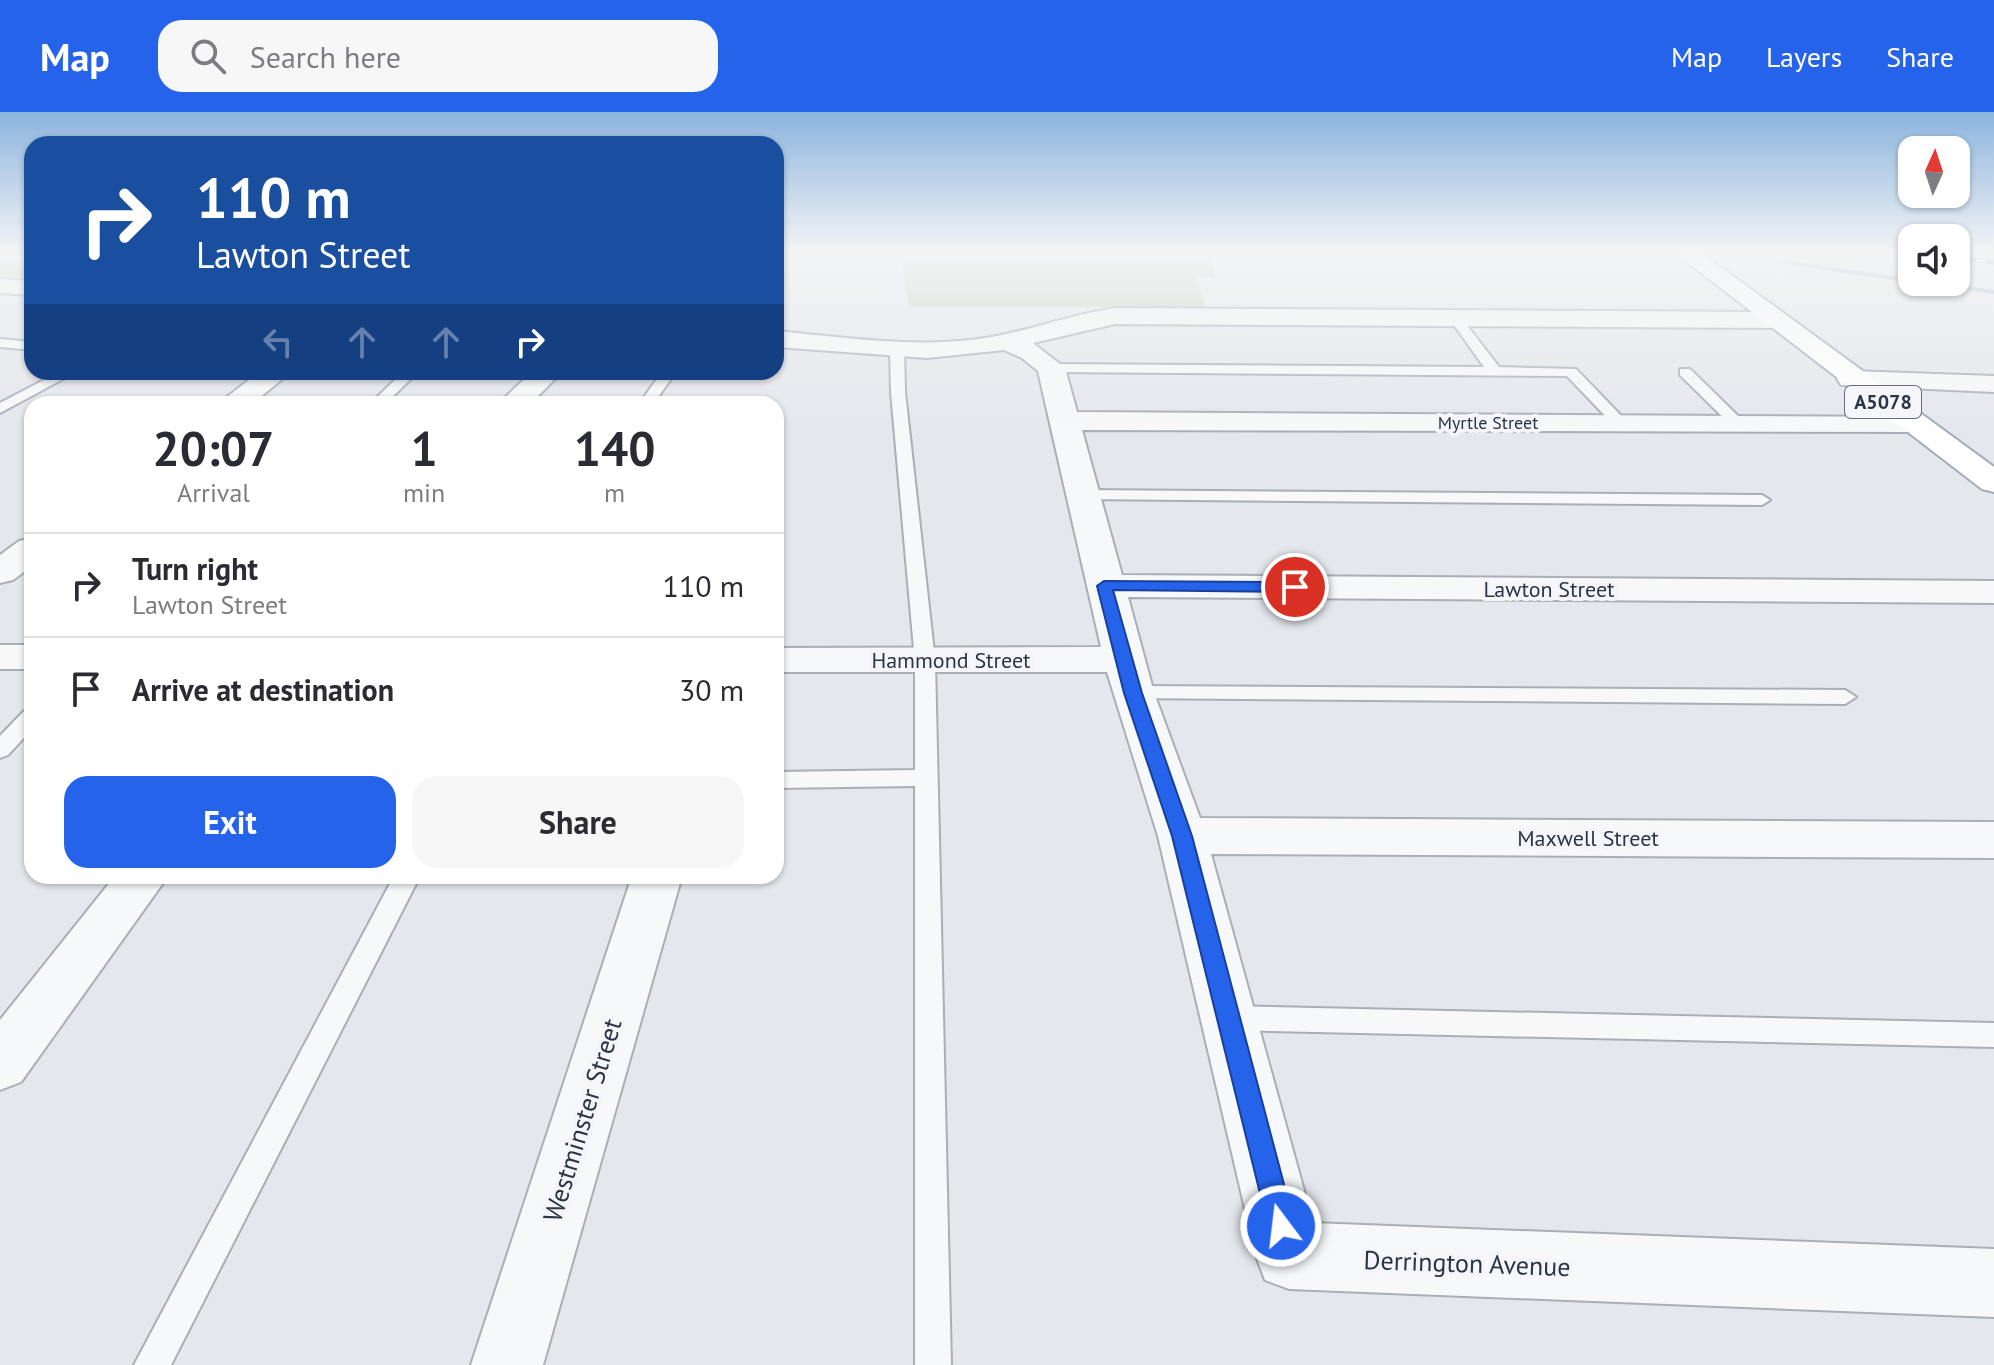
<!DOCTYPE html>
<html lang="en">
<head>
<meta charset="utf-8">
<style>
	body { margin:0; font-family:"PT Sans",sans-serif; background:#f7f7f7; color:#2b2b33; height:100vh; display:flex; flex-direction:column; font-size:30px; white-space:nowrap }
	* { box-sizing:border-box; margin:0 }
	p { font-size:26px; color:#7c7c81 }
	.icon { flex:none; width:44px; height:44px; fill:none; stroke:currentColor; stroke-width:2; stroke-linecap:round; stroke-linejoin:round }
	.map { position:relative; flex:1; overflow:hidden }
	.drawer { position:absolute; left:24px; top:284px; width:760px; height:488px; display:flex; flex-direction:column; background:#fff; border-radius:24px; box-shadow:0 2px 6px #0004 }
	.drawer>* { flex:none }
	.guide { position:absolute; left:24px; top:24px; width:760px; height:244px; border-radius:24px; box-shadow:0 2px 6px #0004; background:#1a4fa0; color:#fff; overflow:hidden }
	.needle { width:52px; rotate:3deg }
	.fabs { position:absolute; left:1898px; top:24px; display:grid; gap:16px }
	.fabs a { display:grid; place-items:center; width:72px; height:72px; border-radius:16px; background:#fff; box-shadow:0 2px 6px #0004; font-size:40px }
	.pin { position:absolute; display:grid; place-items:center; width:68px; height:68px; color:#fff; margin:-34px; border:4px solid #fff; border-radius:50%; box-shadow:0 2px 8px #0007 }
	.me { position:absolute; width:88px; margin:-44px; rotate:345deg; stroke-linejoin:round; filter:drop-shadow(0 0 6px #0008) }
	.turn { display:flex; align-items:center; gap:28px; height:168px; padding:0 40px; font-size:36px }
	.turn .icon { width:104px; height:104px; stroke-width:2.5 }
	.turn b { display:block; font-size:56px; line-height:68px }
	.lanes { display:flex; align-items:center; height:76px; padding:0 40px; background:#0003; justify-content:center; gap:40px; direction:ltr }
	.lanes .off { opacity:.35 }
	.eta { display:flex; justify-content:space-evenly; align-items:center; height:136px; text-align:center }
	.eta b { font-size:48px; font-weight:800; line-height:56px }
	.action { display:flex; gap:16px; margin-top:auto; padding:16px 40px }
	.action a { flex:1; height:92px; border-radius:24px; background:#2563eb; color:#fff; font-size:32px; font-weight:800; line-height:92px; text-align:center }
	.action a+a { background:#f7f7f7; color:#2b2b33 }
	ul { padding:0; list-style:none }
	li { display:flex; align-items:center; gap:24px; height:104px; padding:0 40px; border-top:2px solid #e1e1e2 }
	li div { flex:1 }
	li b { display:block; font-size:30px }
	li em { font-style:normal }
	header { display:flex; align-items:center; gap:48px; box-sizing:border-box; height:112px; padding:0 40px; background:#2563eb; color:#fff }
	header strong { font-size:38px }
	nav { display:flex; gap:44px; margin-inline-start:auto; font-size:28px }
	.search { width:560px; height:72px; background:#f7f7f7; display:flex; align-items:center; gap:20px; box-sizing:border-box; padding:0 28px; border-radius:24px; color:#7c7c81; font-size:30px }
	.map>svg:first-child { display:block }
	.green { fill:#c9d6c5 }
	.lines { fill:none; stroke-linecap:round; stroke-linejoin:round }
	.stream { fill:#9fb4cc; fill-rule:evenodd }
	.lane-casing { stroke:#a9aeb7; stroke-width:4 }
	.street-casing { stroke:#a9aeb7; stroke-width:4 }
	.primary-casing { stroke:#a3abb8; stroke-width:4 }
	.lane { fill:#f7f8fa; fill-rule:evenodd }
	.street { fill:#f7f8fa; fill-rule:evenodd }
	.primary { fill:#fff; fill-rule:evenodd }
	.rail-casing { stroke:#7d8696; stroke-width:5 }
	.rail { stroke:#f4f6f9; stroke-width:3; stroke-dasharray:10; stroke-linecap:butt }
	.route { fill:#2563eb; stroke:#184099; stroke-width:2 }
	.labels { text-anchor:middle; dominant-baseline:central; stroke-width:8; stroke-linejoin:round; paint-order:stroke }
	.far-street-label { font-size:18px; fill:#2b3445; stroke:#f4f6f9 }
	.shield { fill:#f4f6f9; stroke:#676e7b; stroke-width:2 }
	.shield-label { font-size:20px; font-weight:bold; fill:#2b3445 }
	.street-label { font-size:22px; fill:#2b3445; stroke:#f4f6f9 }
	.near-street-label { font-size:26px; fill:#2b3445; stroke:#f4f6f9 }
</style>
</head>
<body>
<header>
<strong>Map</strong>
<div class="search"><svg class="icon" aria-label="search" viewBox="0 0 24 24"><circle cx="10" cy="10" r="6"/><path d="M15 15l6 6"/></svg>Search here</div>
<nav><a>Map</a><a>Layers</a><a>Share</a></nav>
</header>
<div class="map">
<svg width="1994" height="1253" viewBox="0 0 1994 1253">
	<rect width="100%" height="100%" fill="#e4e7ec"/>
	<path class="green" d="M 0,140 L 32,140 L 32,170 L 0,174 Z
		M 900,140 L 1212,140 L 1214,165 L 1196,165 L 1205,195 L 909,195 Z"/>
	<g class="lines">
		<path class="stream" d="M 1786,148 L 1912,167 L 1912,170 L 1915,170 L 1912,171 L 1783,152 L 1783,148 Z
			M 1919,170 L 1939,170 L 1994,178 L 1994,182 Z"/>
		<defs>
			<path id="lane" d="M 1451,203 L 1459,203 L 1499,255 L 1576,257 L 1628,311 L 1615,314 L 1567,264 L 1051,260 L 1044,256 L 1051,252 L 1484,255 L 1449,206 Z
				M 0,227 L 32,230 L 32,238 L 0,235 Z
				M 897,232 L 904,236 L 905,280 L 935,549 L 951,1253 L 915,1253 L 915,674 L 776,676 L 776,660 L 915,658 L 915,549 L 891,280 L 890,236 Z
				M 1680,257 L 1690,257 L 1742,308 L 1742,314 L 1732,314 L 1680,263 Z
				M 59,260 L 76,260 L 0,301 L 0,291 Z
				M 403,260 L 418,260 L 385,292 L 370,292 Z
				M 662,260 L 676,260 L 653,292 L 639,292 Z
				M 1083,378 L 1762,383 L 1770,388 L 1762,393 L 1077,387 L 1075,383 Z
				M 1133,574 L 1845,578 L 1856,585 L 1845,592 L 1126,586 L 1123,581 Z
				M 32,597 L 32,617 L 8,643 L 0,646 L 0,624 L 24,599 Z
				M 394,764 L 420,764 L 171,1253 L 134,1253 Z
				M 1227,894 L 1994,911 L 1994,935 L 1227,918 L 1217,915 L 1213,906 L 1217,897 Z"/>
			<path id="street" d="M 0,167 L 32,169 L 32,183 L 0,181 Z
				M 1115,196 L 1772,200 L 1785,208 L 1772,216 L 1115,212 L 1033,231 L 1065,256 L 1077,300 L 1923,305 L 1927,311 L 1923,317 L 1912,320 L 1082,318 L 1122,463 L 1994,469 L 1994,491 L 1128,485 L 1154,581 L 1200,706 L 1994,710 L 1994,746 L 1211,742 L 1313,1111 L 1994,1137 L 1994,1205 L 1289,1177 L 1265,1168 L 1256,1144 L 1158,724 L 1107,560 L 776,560 L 776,536 L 1101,535 L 1038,259 L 1022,246 L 1004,238 L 927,246 L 776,235 L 776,219 C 842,225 911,236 978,227 C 1024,221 1068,203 1115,196 Z
				M 1851,259 L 1994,264 L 1994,280 L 1841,273 L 1837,267 L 1841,261 Z
				M 259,260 L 291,260 L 252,292 L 218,292 Z
				M 532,260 L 562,260 L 530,292 L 498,292 Z
				M 32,426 L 32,454 L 13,468 L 0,471 L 0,443 L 19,429 Z
				M 0,533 L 32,533 L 32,557 L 0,557 Z
				M 115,764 L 168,764 L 21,970 L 0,978 L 0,908 Z
				M 632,764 L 682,764 L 543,1253 L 471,1253 Z"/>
			<path id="primary" d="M 1674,140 L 1700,140 L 1994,355 L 1994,380 L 1982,377 Z"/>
		</defs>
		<use href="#lane" class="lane-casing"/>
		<use href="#street" class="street-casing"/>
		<use href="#primary" class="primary-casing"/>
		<use href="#lane" class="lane"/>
		<use href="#street" class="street"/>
		<use href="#primary" class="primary"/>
		<defs>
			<path id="rail" d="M 1899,140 L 1912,142
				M 1956,146 L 1994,150"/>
		</defs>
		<use href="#rail" class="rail-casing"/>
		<use href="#rail" class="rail"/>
	</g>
	<linearGradient id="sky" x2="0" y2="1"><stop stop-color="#8bb4dd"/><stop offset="0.44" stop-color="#f3f4f6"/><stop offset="1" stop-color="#f3f4f6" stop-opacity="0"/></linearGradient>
	<rect width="1994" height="316" fill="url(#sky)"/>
	<path class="route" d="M 1104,469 L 1295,470 L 1303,475 L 1295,480 L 1113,478 L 1142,581 L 1192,724 L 1295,1114 L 1291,1124 L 1281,1128 L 1272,1124 L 1268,1114 L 1172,724 L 1124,581 L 1097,474 Z"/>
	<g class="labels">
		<g class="far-street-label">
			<text x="1488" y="310">Myrtle Street</text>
		</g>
		<rect class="shield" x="1845" y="274" width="76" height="32" rx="6"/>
		<g class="shield-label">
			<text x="1883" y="290">A5078</text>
		</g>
		<g class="street-label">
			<text x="1549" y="477">Lawton Street</text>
			<text x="951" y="548">Hammond Street</text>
			<text x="1588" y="726">Maxwell Street</text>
		</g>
		<g class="near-street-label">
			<text transform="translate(582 1008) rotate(-73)">Westminster Street</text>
			<text transform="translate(1467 1151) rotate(2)">Derrington Avenue</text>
		</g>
	</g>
</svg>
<div class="fabs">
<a><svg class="needle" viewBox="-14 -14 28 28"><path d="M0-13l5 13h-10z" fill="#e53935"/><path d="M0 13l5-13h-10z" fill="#7c7c81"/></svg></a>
<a><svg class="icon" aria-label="sound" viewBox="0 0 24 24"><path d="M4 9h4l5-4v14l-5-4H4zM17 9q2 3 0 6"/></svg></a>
</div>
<div class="pin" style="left:1295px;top:475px;background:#d93025"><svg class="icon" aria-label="arrive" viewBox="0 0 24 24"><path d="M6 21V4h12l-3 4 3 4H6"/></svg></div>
<svg class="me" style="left:1281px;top:1114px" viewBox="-20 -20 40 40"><circle r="17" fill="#2563eb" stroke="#fff" stroke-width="3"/><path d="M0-11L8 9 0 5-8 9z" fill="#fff"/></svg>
<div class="guide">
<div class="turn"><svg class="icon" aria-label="right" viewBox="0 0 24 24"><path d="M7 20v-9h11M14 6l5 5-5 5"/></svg><div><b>110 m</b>Lawton Street</div></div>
<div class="lanes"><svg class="icon off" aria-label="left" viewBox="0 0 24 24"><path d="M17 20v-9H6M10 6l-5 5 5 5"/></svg><svg class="icon off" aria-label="ahead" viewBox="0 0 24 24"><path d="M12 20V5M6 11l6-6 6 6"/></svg><svg class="icon off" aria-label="ahead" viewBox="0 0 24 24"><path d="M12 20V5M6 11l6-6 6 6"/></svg><svg class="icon" aria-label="right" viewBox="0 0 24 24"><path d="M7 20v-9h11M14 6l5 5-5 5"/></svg></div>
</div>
<section class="drawer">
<div class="eta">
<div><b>20:07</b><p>Arrival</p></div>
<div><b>1</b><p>min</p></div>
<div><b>140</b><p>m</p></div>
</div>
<ul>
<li><svg class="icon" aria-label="right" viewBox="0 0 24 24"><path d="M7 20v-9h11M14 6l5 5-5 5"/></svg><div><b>Turn right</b><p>Lawton Street</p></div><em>110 m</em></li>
<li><svg class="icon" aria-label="arrive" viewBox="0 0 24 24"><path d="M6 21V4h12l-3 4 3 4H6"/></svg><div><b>Arrive at destination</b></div><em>30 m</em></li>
</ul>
<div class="action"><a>Exit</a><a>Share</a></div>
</section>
</div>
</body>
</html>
